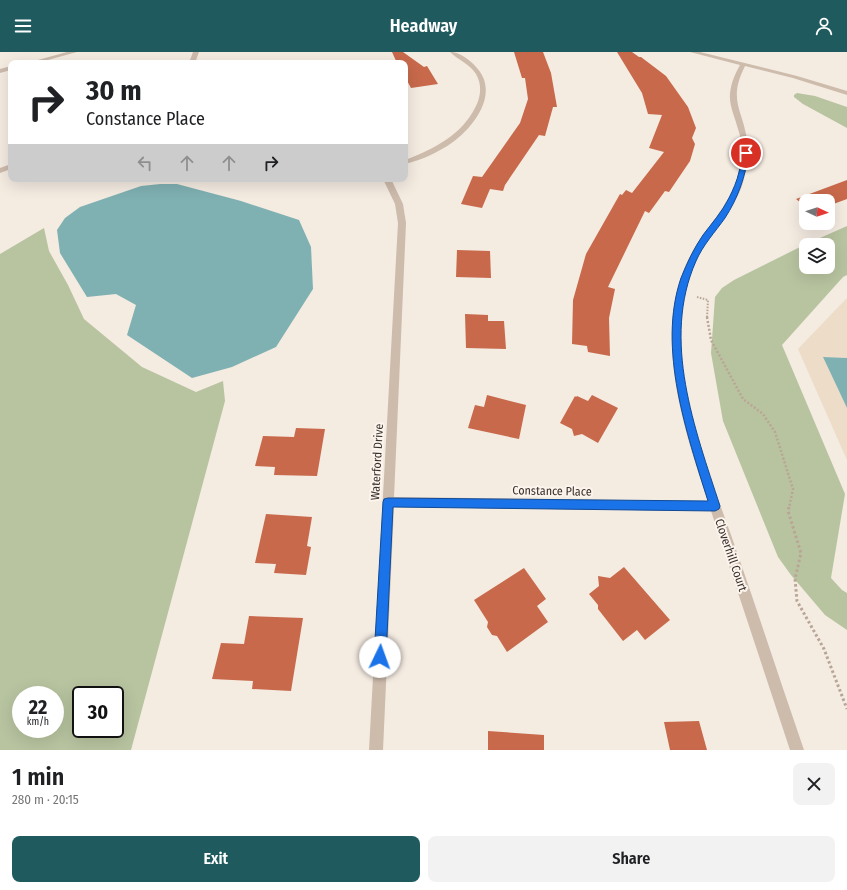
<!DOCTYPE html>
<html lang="en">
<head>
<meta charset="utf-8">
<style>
	body { margin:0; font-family:"Fira Sans Condensed",sans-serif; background:#f2f2f2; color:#202124; height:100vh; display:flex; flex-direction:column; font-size:15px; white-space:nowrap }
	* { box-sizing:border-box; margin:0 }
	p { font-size:13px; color:#757577 }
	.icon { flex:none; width:22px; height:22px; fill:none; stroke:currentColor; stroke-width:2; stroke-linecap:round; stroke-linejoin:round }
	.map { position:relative; height:698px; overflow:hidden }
	.details { display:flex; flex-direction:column; background:#fff; flex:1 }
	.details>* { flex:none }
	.guide { position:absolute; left:8px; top:8px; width:400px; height:122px; border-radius:8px; box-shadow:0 4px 16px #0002; background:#fff; color:#202124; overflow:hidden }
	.needle { width:26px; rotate:94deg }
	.fabs { position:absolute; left:799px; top:142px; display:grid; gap:8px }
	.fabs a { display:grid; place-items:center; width:36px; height:36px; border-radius:8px; background:#fff; box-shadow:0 4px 16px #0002; font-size:20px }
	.speed { position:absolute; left:12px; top:634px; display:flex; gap:8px; font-size:20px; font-weight:700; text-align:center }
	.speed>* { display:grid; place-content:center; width:52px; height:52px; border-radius:50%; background:#fff; box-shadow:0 4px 16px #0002; line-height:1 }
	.speed small { font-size:10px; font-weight:400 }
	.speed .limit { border:2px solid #111; border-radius:6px; background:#fff; color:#111 }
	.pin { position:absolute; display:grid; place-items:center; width:34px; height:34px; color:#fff; margin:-17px; border:2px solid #fff; border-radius:50%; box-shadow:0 1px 4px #0007 }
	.me { position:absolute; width:44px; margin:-22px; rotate:3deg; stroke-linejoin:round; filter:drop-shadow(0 0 3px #0008) }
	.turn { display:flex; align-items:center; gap:14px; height:84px; padding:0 12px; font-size:18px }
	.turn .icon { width:52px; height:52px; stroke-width:2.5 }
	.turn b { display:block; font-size:28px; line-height:34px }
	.lanes { display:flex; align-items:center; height:38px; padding:0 12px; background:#0003; justify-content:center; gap:20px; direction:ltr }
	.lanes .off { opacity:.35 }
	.round { display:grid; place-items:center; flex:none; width:42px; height:42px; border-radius:8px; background:#f2f2f2 }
	.overview { display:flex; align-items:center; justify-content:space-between; height:68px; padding:0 12px }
	h1 { font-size:24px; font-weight:600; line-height:30px }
	.button { display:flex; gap:8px; margin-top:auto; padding:8px 12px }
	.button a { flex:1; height:46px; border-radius:8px; background:#1f5a5e; color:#fff; font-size:16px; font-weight:600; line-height:46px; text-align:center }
	.button a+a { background:#f2f2f2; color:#202124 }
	header { display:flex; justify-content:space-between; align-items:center; height:52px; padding:0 12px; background:#1f5a5e; color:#fff; font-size:18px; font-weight:600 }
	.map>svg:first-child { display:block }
	.green { fill:#b8c4a0; fill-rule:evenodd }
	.plaza { fill:#ecdcc8 }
	.water { fill:#7fb0b2 }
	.building { fill:#c8694b }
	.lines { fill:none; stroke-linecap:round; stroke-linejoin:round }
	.path-far2 { stroke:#b9a596; stroke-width:2; stroke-dasharray:1.5 1.5; stroke-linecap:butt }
	.path-far1 { stroke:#b9a596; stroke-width:2.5; stroke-dasharray:2 2; stroke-linecap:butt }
	.path { stroke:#b9a596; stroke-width:3; stroke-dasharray:2.5 2.5; stroke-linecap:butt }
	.minor { fill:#cdbbac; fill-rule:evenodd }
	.route { fill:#1a73e8; stroke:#114b97 }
	.labels { text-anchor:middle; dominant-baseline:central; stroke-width:4; stroke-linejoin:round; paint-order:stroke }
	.street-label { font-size:12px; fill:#3b302b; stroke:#fbf5ee }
</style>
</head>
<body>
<header><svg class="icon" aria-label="menu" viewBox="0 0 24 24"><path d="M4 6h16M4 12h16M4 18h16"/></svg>Headway<svg class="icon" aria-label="person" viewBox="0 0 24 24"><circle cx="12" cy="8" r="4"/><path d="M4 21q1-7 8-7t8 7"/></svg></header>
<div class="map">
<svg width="847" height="698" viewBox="0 0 847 698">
	<rect width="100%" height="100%" fill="#f4ebe1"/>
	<path class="green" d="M 797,41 L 815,44 L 847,55 L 847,76 L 803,52 L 794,45 L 794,43 Z
		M 847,174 L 847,223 L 843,225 L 782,293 L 845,442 L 831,526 L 842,538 L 847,541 L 847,578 L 825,563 L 791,523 L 778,505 L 723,369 L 711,301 L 715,245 L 722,236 L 734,228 L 802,194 ZM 806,193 L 828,193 L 828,215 L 806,215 Z
		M 44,176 L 49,199 L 68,233 L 84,267 L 142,315 L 196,340 L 223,329 L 225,349 L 131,698 L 0,698 L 0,202 ZM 21,643 L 55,643 L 55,677 L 21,677 ZM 81,643 L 115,643 L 115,677 L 81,677 Z"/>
	<path class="plaza" d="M 847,246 L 847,306 L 823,305 L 847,356 L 847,408 L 798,297 Z"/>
	<path class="water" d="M 160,132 L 177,132 L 241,149 L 299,168 L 311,195 L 313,237 L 276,295 L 232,315 L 192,326 L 127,283 L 136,253 L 116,242 L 87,245 L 60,201 L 57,178 L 65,166 L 80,155 L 141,134 Z
		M 823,305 L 847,306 L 847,356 Z"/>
	<path class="building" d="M 392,0 L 403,0 L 424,15 L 427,14 L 438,32 L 411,36 L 405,25 L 405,11 L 397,11 Z
		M 514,0 L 543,0 L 551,21 L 557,55 L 553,55 L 545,84 L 539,83 L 505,133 L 503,139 L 490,137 L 482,156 L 461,152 L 473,124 L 482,125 L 520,71 L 528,47 L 525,26 L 522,26 Z
		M 617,0 L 632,0 L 639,5 L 641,5 L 666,24 L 688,55 L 696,76 L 692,86 L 695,92 L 690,109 L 669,140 L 665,139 L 649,161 L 645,159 L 608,235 L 615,237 L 609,266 L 610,304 L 588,300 L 587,294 L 572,292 L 573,248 L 586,202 L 620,142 L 622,143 L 626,138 L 632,141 L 664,100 L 649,96 L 662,63 L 648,62 L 642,41 Z
		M 847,128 L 847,147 L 828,154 L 828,149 L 806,149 L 806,155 L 796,147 Z
		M 457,198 L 490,199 L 491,226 L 456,225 Z
		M 465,262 L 488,263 L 488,269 L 504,269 L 506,297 L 466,296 Z
		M 487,343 L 526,353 L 519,387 L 468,376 L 475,353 L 484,355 Z
		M 592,343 L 618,356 L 598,391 L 582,382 L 574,384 L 572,377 L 560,371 L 575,344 L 576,345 L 577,344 L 588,349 Z
		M 296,376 L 325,377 L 317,424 L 274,423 L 275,415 L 255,414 L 263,384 L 294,385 Z
		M 266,462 L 312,465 L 307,494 L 311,495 L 306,523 L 274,521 L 276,512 L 255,511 Z
		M 624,515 L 670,568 L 645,588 L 637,578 L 623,589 L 598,557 L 598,553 L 589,542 L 599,534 L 598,524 L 610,526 Z
		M 524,516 L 546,547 L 537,554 L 548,570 L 507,600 L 497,584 L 492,583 L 487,575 L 488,570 L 474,548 Z
		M 249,564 L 303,566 L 291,639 L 252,637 L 253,629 L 212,627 L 221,591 L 244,592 Z
		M 699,669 L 707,698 L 670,698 L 664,670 Z
		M 488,679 L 544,683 L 544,698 L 488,698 Z"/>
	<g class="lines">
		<path class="path-far2" d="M 697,245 L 708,248 L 707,266"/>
		<path class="path-far1" d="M 707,265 L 711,288 L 743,347 L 763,362 L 775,380 L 793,437 L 789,456"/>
		<path class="path" d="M 789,455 L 788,459 L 801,501 L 795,527 L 797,549 L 824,597 L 847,657"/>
		<path class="minor" d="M 67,0 L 77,0 L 37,11 L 27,11 Z
			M 193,0 L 199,0 L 195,11 L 189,11 Z
			M 450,0 C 460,0 470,8 476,15 C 500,40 475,74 453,90 C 439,100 422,108 405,112 L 405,108 C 434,97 462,83 476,54 C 481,44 482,32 476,22 C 470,12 458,8 450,0 Z
			M 690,0 L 700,0 L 797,24 L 847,39 L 847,43 L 793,26 L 745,14 C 728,48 742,56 747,87 C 749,101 747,114 744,127 C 738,152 719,171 705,192 C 695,208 688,227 684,246 C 668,328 713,429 739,506 C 761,570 782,634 804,698 L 790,698 L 711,459 L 394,455 L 383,698 L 369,698 L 398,171 L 395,152 L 383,127 L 391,127 L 403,152 L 406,171 L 394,445 L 708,449 C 683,376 653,283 687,210 C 702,178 731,155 739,119 C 742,105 743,90 738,77 C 735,65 729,54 730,42 C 731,31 735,22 740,13 Z
			M 11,14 L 11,18 L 0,21 L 0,17 Z
			M 11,112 L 11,117 L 0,121 L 0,116 Z"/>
	</g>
	<path class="route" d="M 743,100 L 749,101 C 745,125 738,146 725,166 C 715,180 703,193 696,209 C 661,288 695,377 720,454 L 719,457 L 715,459 L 393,455 L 386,605 L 385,609 L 380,611 L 376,609 L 374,605 L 383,450 L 384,447 L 388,446 L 708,449 C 687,382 657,296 681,226 C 687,211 694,196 703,183 C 712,171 722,160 729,146 C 733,138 737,129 739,120 C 741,114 741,106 743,100 Z"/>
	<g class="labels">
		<g class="street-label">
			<text transform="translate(377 410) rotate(-87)">Waterford Drive</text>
			<text transform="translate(552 439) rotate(1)">Constance Place</text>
			<text transform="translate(731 503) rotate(71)">Cloverhill Court</text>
		</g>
	</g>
</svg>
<div class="fabs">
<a><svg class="needle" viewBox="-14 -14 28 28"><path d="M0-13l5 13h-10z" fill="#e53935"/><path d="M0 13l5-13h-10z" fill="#757577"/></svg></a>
<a><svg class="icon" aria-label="layers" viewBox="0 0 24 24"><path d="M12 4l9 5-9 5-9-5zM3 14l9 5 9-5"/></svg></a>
</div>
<div class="speed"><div>22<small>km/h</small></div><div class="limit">30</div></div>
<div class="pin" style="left:746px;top:101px;background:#d93025"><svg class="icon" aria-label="arrive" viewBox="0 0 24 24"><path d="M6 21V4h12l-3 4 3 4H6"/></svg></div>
<svg class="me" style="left:380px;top:605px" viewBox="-20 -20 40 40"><circle r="19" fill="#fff"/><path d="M0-13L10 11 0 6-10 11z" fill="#1a73e8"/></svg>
<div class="guide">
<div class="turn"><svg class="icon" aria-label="right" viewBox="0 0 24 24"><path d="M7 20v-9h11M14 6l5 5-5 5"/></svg><div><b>30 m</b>Constance Place</div></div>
<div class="lanes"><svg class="icon off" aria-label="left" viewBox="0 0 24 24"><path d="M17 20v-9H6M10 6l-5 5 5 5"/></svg><svg class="icon off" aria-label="ahead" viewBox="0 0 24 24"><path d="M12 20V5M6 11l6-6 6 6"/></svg><svg class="icon off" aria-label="ahead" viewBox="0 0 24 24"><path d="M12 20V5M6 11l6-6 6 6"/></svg><svg class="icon" aria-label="right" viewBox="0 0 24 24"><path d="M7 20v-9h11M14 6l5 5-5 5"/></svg></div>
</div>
</div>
<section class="details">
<div class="overview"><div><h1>1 min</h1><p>280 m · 20:15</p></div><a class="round"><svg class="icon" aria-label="close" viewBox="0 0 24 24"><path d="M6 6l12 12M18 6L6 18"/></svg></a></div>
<div class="button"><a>Exit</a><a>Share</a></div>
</section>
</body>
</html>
